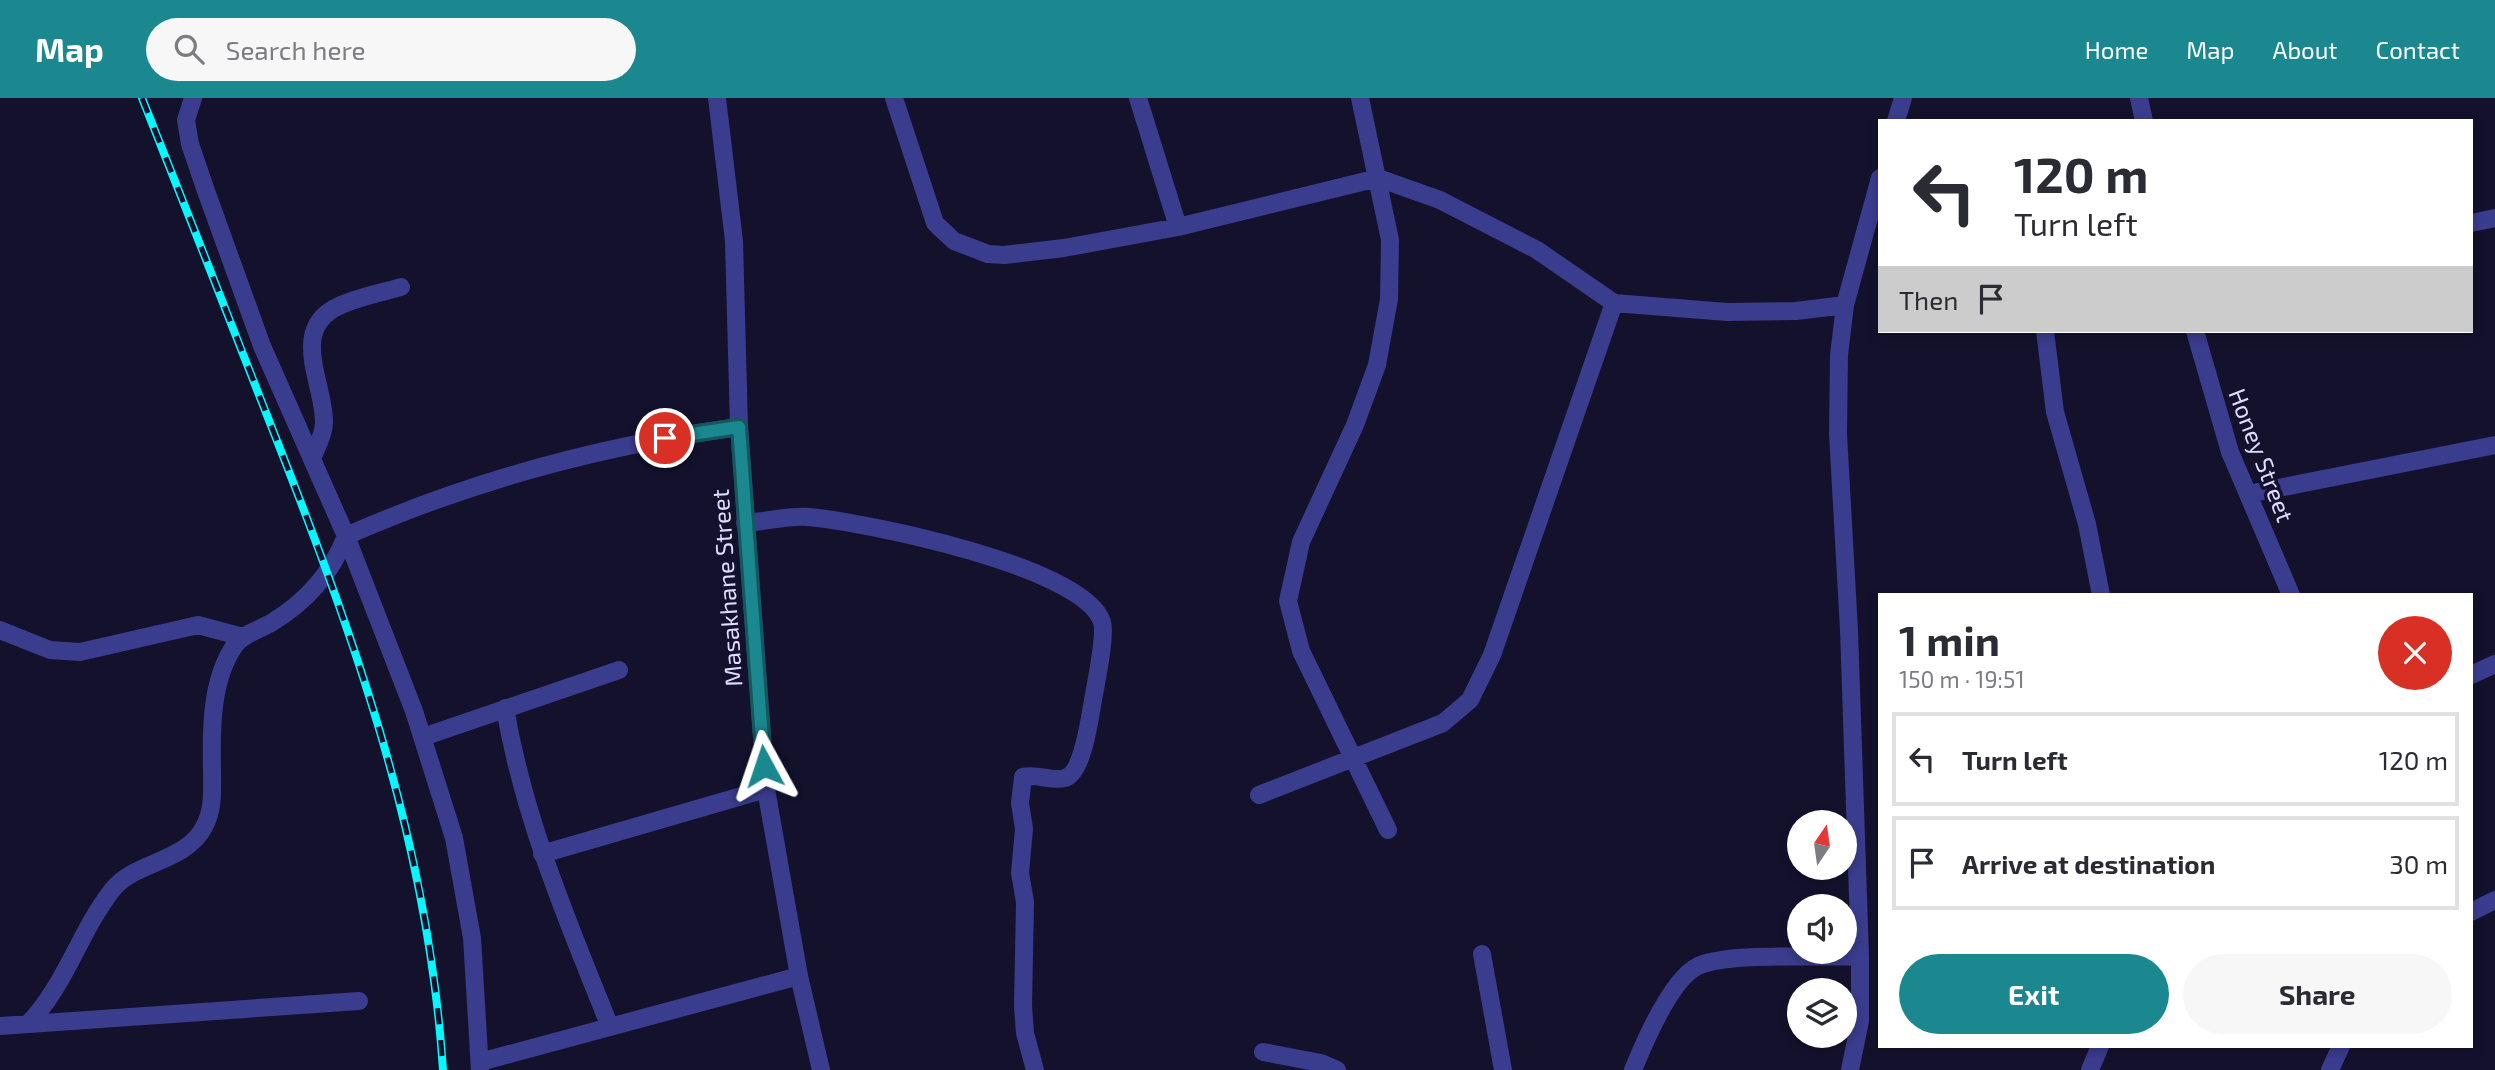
<!DOCTYPE html>
<html lang="en">
<head>
<meta charset="utf-8">
<style>
	body { margin:0; font-family:"Exo 2",sans-serif; background:#f7f7f7; color:#2b2b33; height:100vh; display:flex; flex-direction:column; font-size:26px; white-space:nowrap }
	* { box-sizing:border-box; margin:0 }
	p { font-size:23px; color:#7c7c81 }
	.icon { flex:none; width:38px; height:38px; fill:none; stroke:currentColor; stroke-width:2; stroke-linecap:round; stroke-linejoin:round }
	.map { position:relative; flex:1; overflow:hidden }
	.sheet { position:absolute; left:1878px; top:495px; width:595px; height:455px; display:flex; flex-direction:column; background:#fff; border-radius:0px; box-shadow:0 4px 10px #0003 }
	.sheet>* { flex:none }
	.banner { position:absolute; left:1878px; top:21px; width:595px; height:214px; border-radius:0px; box-shadow:0 4px 10px #0003; background:#fff; color:#2b2b33; overflow:hidden }
	.needle { width:46px; rotate:13deg }
	.tools { position:absolute; left:1787px; top:712px; display:grid; gap:14px }
	.tools a { display:grid; place-items:center; width:70px; height:70px; border-radius:50%; background:#fff; box-shadow:0 4px 10px #0003; font-size:35px }
	.pin { position:absolute; display:grid; place-items:center; width:60px; height:60px; color:#fff; margin:-30px; border:4px solid #fff; border-radius:50%; box-shadow:0 2px 7px #0007 }
	.me { position:absolute; width:77px; margin:-38px; rotate:355deg; stroke-linejoin:round; filter:drop-shadow(0 0 5px #0008) }
	.turn { display:flex; align-items:center; gap:24px; height:147px; padding:0 21px; font-size:32px }
	.turn .icon { width:91px; height:91px; stroke-width:2.5 }
	.turn b { display:block; font-size:49px; line-height:60px }
	.then { display:flex; align-items:center; height:66px; padding:0 21px; background:#0003; gap:14px; font-size:26px }
	.round { display:grid; place-items:center; flex:none; width:74px; height:74px; border-radius:37px; background:#f7f7f7 }
	.summary { display:flex; align-items:center; justify-content:space-between; height:119px; padding:0 21px }
	h1 { font-size:42px; font-weight:700; line-height:52px }
	.primary-button { display:flex; gap:14px; margin-top:auto; padding:14px 21px }
	.primary-button a { flex:1; height:80px; border-radius:42px; background:#1b878f; color:#fff; font-size:28px; font-weight:700; line-height:80px; text-align:center }
	.primary-button a+a { background:#f7f7f7; color:#2b2b33 }
	ul { padding:0; list-style:none }
	li { display:flex; align-items:center; gap:21px; height:94px; margin:0 14px 10px; padding:0 7px; border:4px solid #e1e1e2; border-radius:0px }
	li div { flex:1 }
	li b { display:block; font-size:26px }
	li em { font-style:normal }
	header { display:flex; align-items:center; gap:42px; box-sizing:border-box; height:98px; padding:0 35px; background:#1b878f; color:#fff }
	header strong { font-size:33px }
	nav { display:flex; gap:38px; margin-inline-start:auto; font-size:24px }
	.search { width:490px; height:63px; background:#f7f7f7; display:flex; align-items:center; gap:18px; box-sizing:border-box; padding:0 24px; border-radius:38px; color:#7c7c81; font-size:26px }
	.map>svg:first-child { display:block }
	.lines { fill:none; stroke-linecap:round; stroke-linejoin:round }
	.minor { stroke:#3a3c8d; stroke-width:18 }
	.tertiary { stroke:#3a3c8d; stroke-width:18 }
	.rail-casing { stroke:#08f7ff; stroke-width:8 }
	.rail { stroke:#14112d; stroke-width:5; stroke-dasharray:16; stroke-linecap:butt }
	.route-casing { stroke:#12585d; stroke-width:18 }
	.route { stroke:#1b878f; stroke-width:12 }
	.labels { text-anchor:middle; dominant-baseline:central; stroke-width:7; stroke-linejoin:round; paint-order:stroke }
	.street-label { font-size:24px; fill:#dedcff; stroke:#14112d }
</style>
</head>
<body>
<header>
<strong>Map</strong>
<div class="search"><svg class="icon" aria-label="search" viewBox="0 0 24 24"><circle cx="10" cy="10" r="6"/><path d="M15 15l6 6"/></svg>Search here</div>
<nav><a>Home</a><a>Map</a><a>About</a><a>Contact</a></nav>
</header>
<div class="map">
<svg width="2495" height="972" viewBox="0 0 2495 972">
	<rect width="100%" height="100%" fill="#14112d"/>
	<g class="lines">
		<path class="minor" d="M 193,0 L 186,22 L 190,46 L 206,93 L 262,248 L 346,438 L 414,613 L 454,740 L 472,840 L 480,972
			M 894,0 L 935,125 L 954,143 L 988,156 L 1004,157 L 1064,150 L 1178,129 L 1378,80 L 1440,102 L 1537,152 L 1614,205 L 1727,214 L 1796,213 L 1845,207
			M 1138,0 L 1178,129
			M 1360,0 L 1390,142 L 1389,201 L 1377,267 L 1355,327 L 1301,444 L 1288,503 L 1301,553 L 1388,732
			M 2139,0 L 2144,23
			M 1896,23 L 1903,0
			M 2471,125 L 2495,120
			M 2045,233 L 2055,314 L 2087,426 L 2101,497
			M 2195,233 L 2230,354 L 2291,497
			M 312,361 C 316,350 324,337 324,325 C 325,287 288,231 339,208 C 358,199 381,195 401,189
			M 2248,396 L 2495,347
			M 745,425 C 765,424 789,417 809,419 C 863,424 1084,468 1102,524 C 1106,537 1096,585 1093,602 C 1090,618 1083,675 1065,680 C 1052,684 1037,675 1023,679 L 1020,705 L 1024,731 L 1020,775 L 1025,804 L 1023,908 L 1025,935 L 1035,972
			M 0,532 L 50,552 L 80,554 L 198,527 L 243,539
			M 2471,577 L 2495,566
			M 505,610 C 524,722 568,824 610,929
			M 423,639 L 619,572
			M 1259,697 L 1443,625 L 1470,602 L 1492,557 L 1614,205
			M 542,756 L 766,691
			M 2471,814 L 2495,802
			M 1482,856 L 1503,972
			M 28,926 C 67,885 79,834 113,791 C 136,763 186,764 204,729 C 214,711 212,691 212,672 C 211,632 211,581 235,547 C 243,536 259,532 271,525 C 306,504 331,477 346,438 C 471,383 603,347 739,329
			M 0,928 L 359,903
			M 1263,954 L 1321,965 L 1337,972
			M 480,964 L 799,878
			M 1633,972 C 1644,945 1671,881 1698,868 C 1729,854 1822,860 1860,858
			M 1850,972 L 1860,923 L 1860,858 L 1849,532 L 1838,336 L 1839,257 L 1845,207 L 1880,80
			M 2090,972 L 2100,948
			M 2330,972 L 2341,948"/>
		<path class="tertiary" d="M 717,0 L 734,143 L 739,329 L 766,691 L 799,878 L 821,972"/>
		<defs>
			<path id="rail" d="M 142,0 C 185,108 228,217 270,325 C 354,538 428,742 443,972"/>
		</defs>
		<use href="#rail" class="rail-casing"/>
		<use href="#rail" class="rail"/>
	</g>
	<g class="lines">
		<defs>
			<path id="route" d="M 665,340 L 739,329 L 764,668"/>
		</defs>
		<use href="#route" class="route-casing"/>
		<use href="#route" class="route"/>
	</g>
	<g class="labels">
		<g class="street-label">
			<text transform="translate(2262 357) rotate(69)">Honey Street</text>
			<text transform="translate(726 490) rotate(-94)">Masakhane Street</text>
		</g>
	</g>
</svg>
<div class="tools">
<a><svg class="needle" viewBox="-14 -14 28 28"><path d="M0-13l5 13h-10z" fill="#e53935"/><path d="M0 13l5-13h-10z" fill="#7c7c81"/></svg></a>
<a><svg class="icon" aria-label="sound" viewBox="0 0 24 24"><path d="M4 9h4l5-4v14l-5-4H4zM17 9q2 3 0 6"/></svg></a>
<a><svg class="icon" aria-label="layers" viewBox="0 0 24 24"><path d="M12 4l9 5-9 5-9-5zM3 14l9 5 9-5"/></svg></a>
</div>
<div class="pin" style="left:665px;top:340px;background:#d93025"><svg class="icon" aria-label="arrive" viewBox="0 0 24 24"><path d="M6 21V4h12l-3 4 3 4H6"/></svg></div>
<svg class="me" style="left:764px;top:668px" viewBox="-20 -20 40 40"><path d="M0-17L14 15 0 8-14 15z" fill="#1b878f" stroke="#fff" stroke-width="4"/></svg>
<div class="banner">
<div class="turn"><svg class="icon" aria-label="left" viewBox="0 0 24 24"><path d="M17 20v-9H6M10 6l-5 5 5 5"/></svg><div><b>120 m</b>Turn left</div></div>
<div class="then">Then<svg class="icon" aria-label="arrive" viewBox="0 0 24 24"><path d="M6 21V4h12l-3 4 3 4H6"/></svg></div>
</div>
<section class="sheet">
<div class="summary"><div><h1>1 min</h1><p>150 m · 19:51</p></div><a class="round" style="background:#d93025;color:#fff"><svg class="icon" aria-label="close" viewBox="0 0 24 24"><path d="M6 6l12 12M18 6L6 18"/></svg></a></div>
<ul>
<li><svg class="icon" aria-label="left" viewBox="0 0 24 24"><path d="M17 20v-9H6M10 6l-5 5 5 5"/></svg><div><b>Turn left</b></div><em>120 m</em></li>
<li><svg class="icon" aria-label="arrive" viewBox="0 0 24 24"><path d="M6 21V4h12l-3 4 3 4H6"/></svg><div><b>Arrive at destination</b></div><em>30 m</em></li>
</ul>
<div class="primary-button"><a>Exit</a><a>Share</a></div>
</section>
</div>
</body>
</html>
